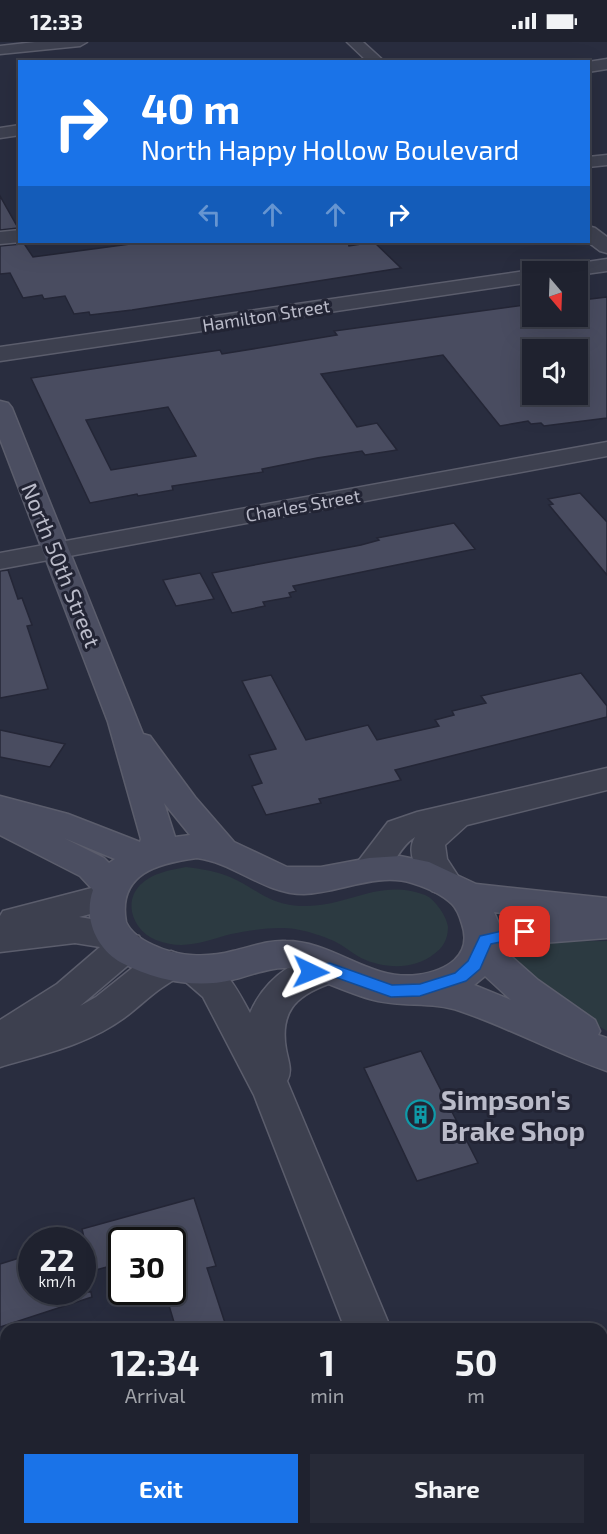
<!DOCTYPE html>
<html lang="en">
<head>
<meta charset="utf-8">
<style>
	body { margin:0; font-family:"Exo 2",sans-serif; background:#272a37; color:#f1f3f6; height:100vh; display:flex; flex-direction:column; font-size:22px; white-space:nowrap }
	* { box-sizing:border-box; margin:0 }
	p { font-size:20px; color:#a1a4aa }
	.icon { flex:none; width:33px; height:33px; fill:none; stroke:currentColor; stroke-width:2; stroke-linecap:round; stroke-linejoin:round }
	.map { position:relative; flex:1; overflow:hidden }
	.drawer { position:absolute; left:0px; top:1281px; width:608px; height:212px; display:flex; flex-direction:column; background:#1f222f; border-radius:18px 18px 0 0; box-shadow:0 6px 24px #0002,0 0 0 2px #3c3f4b }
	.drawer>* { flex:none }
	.banner { position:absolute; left:18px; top:18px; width:572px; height:183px; border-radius:0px; box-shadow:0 6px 24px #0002,0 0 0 2px #3c3f4b; background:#1a73e8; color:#fff; overflow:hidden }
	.needle { width:39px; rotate:161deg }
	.tools { position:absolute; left:522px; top:219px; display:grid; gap:12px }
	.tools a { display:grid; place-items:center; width:66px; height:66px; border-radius:0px; background:#1f222f; box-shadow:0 6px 24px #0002,0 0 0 2px #3c3f4b; font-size:30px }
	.speed { position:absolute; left:18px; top:1185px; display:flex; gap:12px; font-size:30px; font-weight:700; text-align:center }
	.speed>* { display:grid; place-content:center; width:78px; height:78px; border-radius:50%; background:#1f222f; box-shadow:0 6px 24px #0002,0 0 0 2px #3c3f4b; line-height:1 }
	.speed small { font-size:15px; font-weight:400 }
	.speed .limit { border:3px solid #111; border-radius:9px; background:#fff; color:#111 }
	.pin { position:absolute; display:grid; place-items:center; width:51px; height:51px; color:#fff; margin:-26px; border-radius:12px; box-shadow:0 3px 9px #0006 }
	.me { position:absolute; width:66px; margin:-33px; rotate:92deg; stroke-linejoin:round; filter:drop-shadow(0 0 4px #0008) }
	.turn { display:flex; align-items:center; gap:21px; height:126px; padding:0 24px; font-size:27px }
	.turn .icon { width:78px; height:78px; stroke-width:2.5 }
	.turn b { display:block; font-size:42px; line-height:51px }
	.lanes { display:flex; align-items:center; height:57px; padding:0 24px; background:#0003; justify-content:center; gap:30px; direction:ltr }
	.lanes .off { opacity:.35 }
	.eta { display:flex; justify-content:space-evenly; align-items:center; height:102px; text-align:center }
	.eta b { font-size:36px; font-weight:700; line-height:42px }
	.primary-button { display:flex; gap:12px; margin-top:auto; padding:12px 24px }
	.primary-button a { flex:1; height:69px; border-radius:0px; background:#1a73e8; color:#fff; font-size:24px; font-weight:700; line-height:69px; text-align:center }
	.primary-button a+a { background:#272a37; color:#f1f3f6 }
	.status { display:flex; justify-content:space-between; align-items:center; height:42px; padding:0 30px; background:#1f222f; direction:ltr }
	.status svg { height:16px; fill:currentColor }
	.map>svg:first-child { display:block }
	.green { fill:#2c3a41 }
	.building { fill:#494c60; stroke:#242636; stroke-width:1.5; fill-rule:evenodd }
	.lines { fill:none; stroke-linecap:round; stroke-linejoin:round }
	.street-casing { stroke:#5b5d6c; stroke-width:3 }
	.secondary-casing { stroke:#5b5d6c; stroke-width:3 }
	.street { fill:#3d404f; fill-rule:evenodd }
	.secondary { fill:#4b4e61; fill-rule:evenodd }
	.route { fill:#1a73e8; stroke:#114b97; stroke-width:1.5 }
	.labels { text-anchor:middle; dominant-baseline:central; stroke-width:6; stroke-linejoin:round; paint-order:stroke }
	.far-street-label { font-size:18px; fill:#babbc9; stroke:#222434 }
	.street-label { font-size:22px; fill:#babbc9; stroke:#222434 }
	.near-poi-label { font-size:27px; font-weight:bold; fill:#babbc9; stroke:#222434; text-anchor:start }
</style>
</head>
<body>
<div class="status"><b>12:33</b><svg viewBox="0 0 49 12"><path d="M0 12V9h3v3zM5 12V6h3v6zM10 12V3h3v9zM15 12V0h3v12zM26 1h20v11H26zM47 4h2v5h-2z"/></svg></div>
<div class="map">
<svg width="607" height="1492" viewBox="0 0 607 1492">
	<rect width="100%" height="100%" fill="#292d3f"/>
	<path class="green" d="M 186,825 C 201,827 216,829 230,835 C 259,848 270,864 305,864 C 350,864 380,836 425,853 C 435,857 447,875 448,885 C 448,897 443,906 434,912 C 414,928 384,927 361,916 C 352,911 344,904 334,899 C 323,894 307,889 295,887 C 276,884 250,888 231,892 C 205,899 184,909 156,898 C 135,890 122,862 140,843 C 152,831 170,828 186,825 Z
		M 607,899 L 607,989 L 541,950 L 508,923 L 504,906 L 519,900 Z"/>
	<path class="building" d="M 0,154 L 18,186 L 0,188 Z
		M 23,200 L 33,215 L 145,200 L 348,200 L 349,204 L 374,200 L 401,226 L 132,268 L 90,273 L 89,270 L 74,272 L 65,254 L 44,257 L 42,253 L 23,256 L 10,231 L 0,232 L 0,204 L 21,202 Z
		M 607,255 L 607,376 L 544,384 L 541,381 L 531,382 L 528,379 L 500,384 L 443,313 L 321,332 L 357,385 L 377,381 L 397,408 L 365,413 L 362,409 L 317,416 L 262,427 L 263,430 L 172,444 L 173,448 L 138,454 L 137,452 L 90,461 L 31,336 L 220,308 L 222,312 L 337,293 L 334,289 L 532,262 L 532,274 L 578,274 L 578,256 L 582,258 ZM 532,308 L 578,308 L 578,352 L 532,352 ZM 168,365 L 196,414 L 111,428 L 86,378 Z
		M 580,451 L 607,480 L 607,533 L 549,463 L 553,462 L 548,457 Z
		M 454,481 L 475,507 L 293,544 L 296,549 L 289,551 L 291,555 L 263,560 L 265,564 L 232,571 L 212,531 L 361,503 L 379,498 L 377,496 Z
		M 8,528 L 18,557 L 22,556 L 32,583 L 27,584 L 48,647 L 0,656 L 0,529 Z
		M 200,531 L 214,557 L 176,564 L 163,538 Z
		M 581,631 L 607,664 L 607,675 L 395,728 L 401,738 L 319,757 L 321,761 L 266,773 L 252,744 L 262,741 L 249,713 L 276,707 L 242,639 L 271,633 L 306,698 L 368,683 L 377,698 L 439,684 L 435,678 L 454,673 L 452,669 L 486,661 L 481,654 Z
		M 0,688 L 65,702 L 50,725 L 0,715 Z
		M 421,1009 L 478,1121 L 417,1139 L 364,1026 Z
		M 194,1156 L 216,1224 L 207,1226 L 227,1287 L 176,1287 L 165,1250 L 172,1250 L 172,1198 L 122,1198 L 122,1221 L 92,1229 L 82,1187 Z
		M 32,1212 L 32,1250 L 91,1250 L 92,1255 L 0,1285 L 0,1222 Z"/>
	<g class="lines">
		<defs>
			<path id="street" d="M 35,0 L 87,0 L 80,4 L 0,12 L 0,4 Z
				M 347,0 L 363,0 L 385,20 L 368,20 Z
				M 607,17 L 607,27 L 588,30 L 588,20 Z
				M 20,83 L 20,93 L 0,96 L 0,86 Z
				M 607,113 L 607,123 L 588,125 L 588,115 Z
				M 588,184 L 595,186 L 607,195 L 607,211 L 600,209 L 588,200 Z
				M 20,188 L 20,200 L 21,200 L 0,202 L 0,190 Z
				M 607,217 L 607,229 L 578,233 L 578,230 L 550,230 L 553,226 L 560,224 Z
				M 532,228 L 539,230 L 532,230 L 532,240 L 0,319 L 0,305 Z
				M 607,400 L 607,414 L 0,527 L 0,511 Z
				M 607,726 L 607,748 L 467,783 L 445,803 L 447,817 L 462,840 L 456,849 L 444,853 L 432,849 C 421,833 404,814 415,795 C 391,810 393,845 358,835 L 353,826 L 388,780 L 417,770 Z
				M 107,842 L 120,846 L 125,855 L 120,864 L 79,875 L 127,883 L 132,892 L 139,894 L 144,904 L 139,914 L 80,964 L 96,955 L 136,923 L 171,909 L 186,915 C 217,906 238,949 250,971 C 265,936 304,905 343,917 L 349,927 L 343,937 C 306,949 278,961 286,1007 C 288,1019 293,1028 287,1039 L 391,1287 L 345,1287 L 254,1053 L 203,955 L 180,935 C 158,945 143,962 124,976 C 87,1003 43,1012 0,1025 L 0,978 L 57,942 L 100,905 L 75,901 L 0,910 L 0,874 L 3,869 Z
				M 314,1486 L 378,1486 L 376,1492 L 311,1492 Z
				M 423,1486 L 474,1486 L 476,1492 L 424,1492 Z"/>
			<path id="secondary" d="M 0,359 L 8,361 L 12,366 L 143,692 L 150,694 L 195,755 L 234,800 L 287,825 L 321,825 L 369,816 L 400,814 L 429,820 L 476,842 L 607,856 L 607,896 L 542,901 L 504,908 L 538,938 L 595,978 L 600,989 L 598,993 L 607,996 L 607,1029 C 557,1012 510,986 460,969 C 431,959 400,966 370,957 C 353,952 336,945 319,938 C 312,934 303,928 294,927 C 274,923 252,933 232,938 C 195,947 155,938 122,921 C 96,907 83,876 93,848 L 80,834 L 0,793 L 0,754 L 68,772 L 140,800 L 141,797 L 108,680 L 0,397 ZM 164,761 L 190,793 L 175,795 ZM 64,796 L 115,817 L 109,821 L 104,816 ZM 197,816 C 235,821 264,852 304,852 C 339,851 377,830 412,841 C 425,845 442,852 452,862 C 457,867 460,875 462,882 C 473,914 446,929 417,933 C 369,939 333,899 286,899 C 268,898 251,905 233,909 C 207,916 178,915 153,903 C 142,898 131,891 126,880 C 117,831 159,821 197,816 ZM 494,870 L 540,875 L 499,882 ZM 485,934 L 511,958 L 474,943 Z"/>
		</defs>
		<use href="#street" class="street-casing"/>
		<use href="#secondary" class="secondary-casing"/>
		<use href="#street" class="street"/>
		<use href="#secondary" class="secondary"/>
	</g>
	<path class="route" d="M 525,884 L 530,886 L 533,890 L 530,894 L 491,902 L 480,927 L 466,939 L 420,954 L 391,955 L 329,933 L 311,936 L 305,934 L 303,930 L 305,926 L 330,921 L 392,943 L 420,942 L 455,931 L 468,919 L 480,894 Z"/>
	<defs>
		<symbol id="building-ring" viewBox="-11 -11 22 22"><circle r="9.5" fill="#222434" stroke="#0f9aa8" stroke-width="1.5"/><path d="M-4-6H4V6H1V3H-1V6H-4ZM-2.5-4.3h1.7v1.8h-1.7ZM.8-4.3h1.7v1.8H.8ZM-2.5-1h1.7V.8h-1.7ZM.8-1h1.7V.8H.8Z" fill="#0f9aa8"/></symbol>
	</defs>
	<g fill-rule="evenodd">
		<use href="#building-ring" x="404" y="1056" width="33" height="33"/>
	</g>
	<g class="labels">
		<g class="far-street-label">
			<text transform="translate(266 273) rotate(-9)">Hamilton Street</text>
			<text transform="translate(303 463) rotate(-10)">Charles Street</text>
		</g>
		<g class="street-label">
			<text transform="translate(62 523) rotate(68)">North 50th Street</text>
		</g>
		<g class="near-poi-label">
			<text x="441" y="1057">Simpson's<tspan x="441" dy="31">Brake Shop</tspan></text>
		</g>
	</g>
</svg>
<div class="tools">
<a><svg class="needle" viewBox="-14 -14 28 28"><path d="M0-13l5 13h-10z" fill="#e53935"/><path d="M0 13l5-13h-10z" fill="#a1a4aa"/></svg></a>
<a><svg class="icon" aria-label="sound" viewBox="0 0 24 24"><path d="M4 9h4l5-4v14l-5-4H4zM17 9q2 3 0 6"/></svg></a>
</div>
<div class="speed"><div>22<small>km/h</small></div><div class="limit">30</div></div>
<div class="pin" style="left:525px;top:890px;background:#d93025"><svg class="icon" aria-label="arrive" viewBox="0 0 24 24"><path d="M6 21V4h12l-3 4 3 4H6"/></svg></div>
<svg class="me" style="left:311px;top:930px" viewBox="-20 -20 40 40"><path d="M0-17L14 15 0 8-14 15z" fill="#1a73e8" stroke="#fff" stroke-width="4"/></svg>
<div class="banner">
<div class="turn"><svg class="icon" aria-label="right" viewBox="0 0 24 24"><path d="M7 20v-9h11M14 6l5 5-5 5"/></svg><div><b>40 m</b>North Happy Hollow Boulevard</div></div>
<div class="lanes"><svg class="icon off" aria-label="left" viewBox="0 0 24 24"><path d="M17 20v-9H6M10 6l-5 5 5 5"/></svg><svg class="icon off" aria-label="ahead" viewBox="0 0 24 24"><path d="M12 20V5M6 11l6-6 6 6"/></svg><svg class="icon off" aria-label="ahead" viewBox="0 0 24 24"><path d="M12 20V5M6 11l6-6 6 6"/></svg><svg class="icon" aria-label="right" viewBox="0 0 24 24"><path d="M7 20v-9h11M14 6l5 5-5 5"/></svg></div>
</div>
<section class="drawer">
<div class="eta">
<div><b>12:34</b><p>Arrival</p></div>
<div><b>1</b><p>min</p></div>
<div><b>50</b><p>m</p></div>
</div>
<div class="primary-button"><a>Exit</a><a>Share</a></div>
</section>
</div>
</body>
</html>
